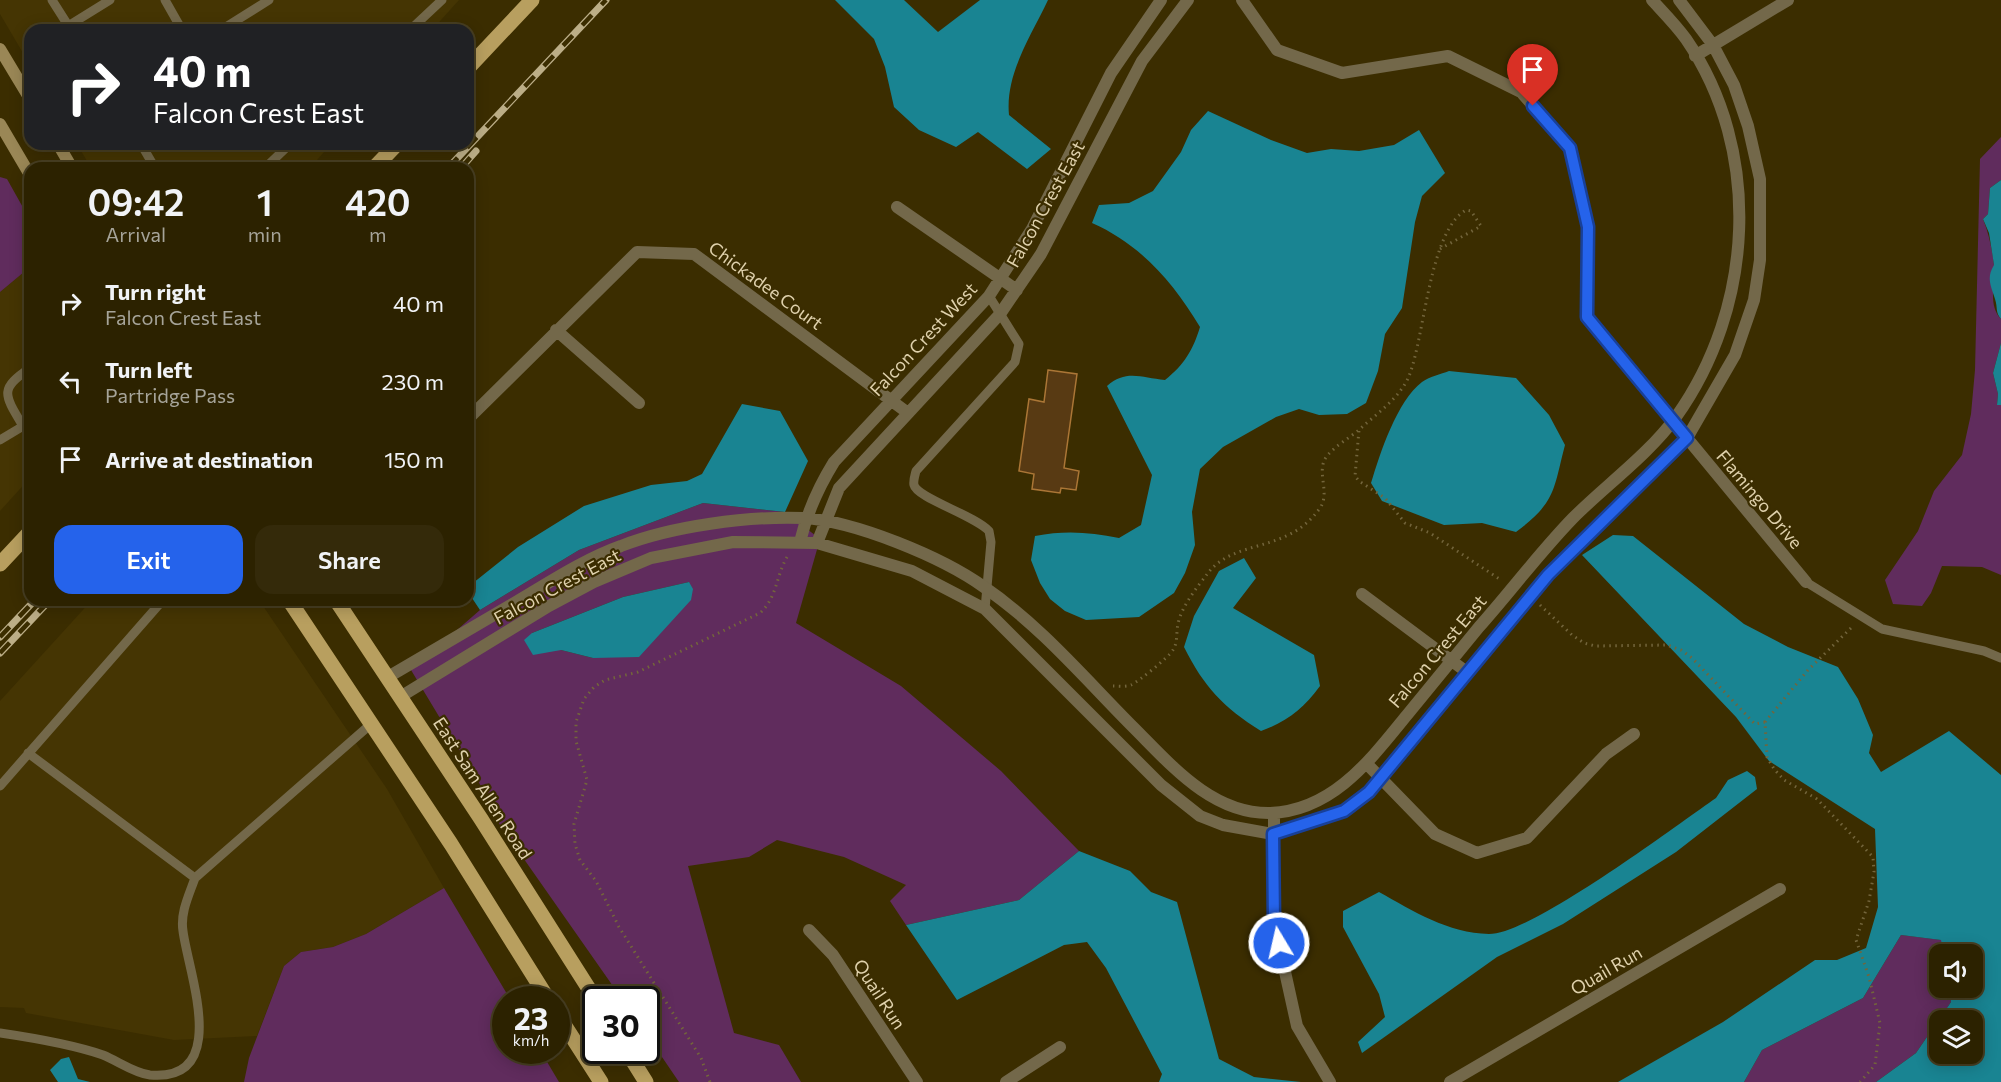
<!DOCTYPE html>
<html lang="en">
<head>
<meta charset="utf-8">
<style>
	body { margin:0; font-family:Commissioner,sans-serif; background:#342a0a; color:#f1f3f6; height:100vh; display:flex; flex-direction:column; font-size:22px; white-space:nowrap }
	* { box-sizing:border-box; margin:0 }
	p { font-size:20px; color:#a6a499 }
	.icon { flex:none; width:33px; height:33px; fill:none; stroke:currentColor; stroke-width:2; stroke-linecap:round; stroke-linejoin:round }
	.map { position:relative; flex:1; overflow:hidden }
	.sheet { position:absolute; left:24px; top:162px; width:450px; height:444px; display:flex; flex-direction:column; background:#2c2200; border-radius:18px; box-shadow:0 3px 15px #0003,0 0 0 2px #483f22 }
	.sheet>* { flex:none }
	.guide { position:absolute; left:24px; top:24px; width:450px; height:126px; border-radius:18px; box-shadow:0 3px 15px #0003,0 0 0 2px #483f22; background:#202124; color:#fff; overflow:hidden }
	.fabs { position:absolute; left:1929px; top:944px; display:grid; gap:12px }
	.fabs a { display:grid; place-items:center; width:54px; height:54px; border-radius:12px; background:#2c2200; box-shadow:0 3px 15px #0003,0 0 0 2px #483f22; font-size:30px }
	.speed { position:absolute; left:492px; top:986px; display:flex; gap:12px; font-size:30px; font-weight:700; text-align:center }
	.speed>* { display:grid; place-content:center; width:78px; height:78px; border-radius:50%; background:#2c2200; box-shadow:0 3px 15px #0003,0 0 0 2px #483f22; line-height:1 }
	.speed small { font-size:15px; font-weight:400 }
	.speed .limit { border:3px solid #111; border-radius:9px; background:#fff; color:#111 }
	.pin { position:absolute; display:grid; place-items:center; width:51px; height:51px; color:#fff; margin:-62px -26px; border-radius:50% 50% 50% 0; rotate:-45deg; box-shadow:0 0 6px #0007 }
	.pin .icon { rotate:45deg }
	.me { position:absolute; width:66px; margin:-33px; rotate:351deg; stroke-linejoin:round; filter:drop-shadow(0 0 4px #0008) }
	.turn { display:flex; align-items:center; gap:21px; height:126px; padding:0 30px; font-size:27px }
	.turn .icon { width:78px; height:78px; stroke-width:2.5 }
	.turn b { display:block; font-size:42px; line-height:51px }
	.eta { display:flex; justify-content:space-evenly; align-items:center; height:102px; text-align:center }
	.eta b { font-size:36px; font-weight:600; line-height:42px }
	.action { display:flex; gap:12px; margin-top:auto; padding:12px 30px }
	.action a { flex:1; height:69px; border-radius:18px; background:#2563eb; color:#fff; font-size:24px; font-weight:600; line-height:69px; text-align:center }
	.action a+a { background:#342a0a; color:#f1f3f6 }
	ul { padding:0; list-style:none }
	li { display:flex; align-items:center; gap:18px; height:78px; padding:0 30px }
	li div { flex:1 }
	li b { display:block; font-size:22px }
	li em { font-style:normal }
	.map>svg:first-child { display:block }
	.built { fill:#453503 }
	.green { fill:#602c5d; fill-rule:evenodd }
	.water { fill:#198492; fill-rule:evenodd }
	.building { fill:#583a13; stroke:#ab7636; stroke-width:1.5 }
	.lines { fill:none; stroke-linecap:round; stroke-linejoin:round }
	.path { stroke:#73653b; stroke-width:3; stroke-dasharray:1.5 4.5; stroke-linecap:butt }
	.lane { stroke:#73684a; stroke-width:9 }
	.street { stroke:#73684a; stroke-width:12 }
	.secondary { stroke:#9a8756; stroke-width:12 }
	.primary { stroke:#b89f5f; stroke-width:15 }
	.rail-casing { stroke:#bcae87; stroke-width:7 }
	.rail { stroke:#3b2d00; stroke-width:4.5; stroke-dasharray:14; stroke-linecap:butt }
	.route-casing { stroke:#184099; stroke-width:15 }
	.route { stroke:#2563eb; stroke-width:10 }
	.labels { text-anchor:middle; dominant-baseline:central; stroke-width:4.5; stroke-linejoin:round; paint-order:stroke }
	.street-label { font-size:18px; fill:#dfd1ac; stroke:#3b2d00 }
</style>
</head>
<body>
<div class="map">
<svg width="2001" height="1082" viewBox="0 0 2001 1082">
	<rect width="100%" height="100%" fill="#3b2d00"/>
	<path class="built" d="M 0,0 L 459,0 L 432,30 L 30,30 L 30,65 L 0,14 Z
		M 77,144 L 331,144 L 310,168 L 91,168 Z
		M 30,267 L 30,478 L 0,511 L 0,292 Z
		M 92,600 L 259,600 L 387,789 L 444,888 L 366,934 L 333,947 L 301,952 L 284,966 L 257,1036 L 174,1040 L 26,1013 L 24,1008 L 0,1007 L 0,701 Z"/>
	<path class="green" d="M 2001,137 L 2001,180 L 1990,188 L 1988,214 L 1983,219 C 1989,234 1992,249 1994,265 C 1996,282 1987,304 2001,319 L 2001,343 L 1993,373 L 1998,394 L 1997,405 L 2001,405 L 2001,575 L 1982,567 L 1942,566 L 1931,593 L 1922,606 L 1893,604 L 1885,580 L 1918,531 L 1934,491 L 1962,455 L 1971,414 L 1975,370 L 1980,159 Z
		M 0,177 L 7,179 L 30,220 L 30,267 L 0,292 Z
		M 703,503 L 785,512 L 820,539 L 796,623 L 901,686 L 1001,771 L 1079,851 L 1019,900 L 906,925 L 890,901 L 906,885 L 844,857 L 777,840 L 749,857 L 688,866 L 734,1033 L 779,1045 L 801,1082 L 679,1082 L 647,1035 L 646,999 L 622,999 L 498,822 L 496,811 L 411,670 L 480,610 L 579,550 ZM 689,582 L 593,658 L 561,650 L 532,633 L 623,597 Z
		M 444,888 L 510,999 L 506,999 L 506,1050 L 540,1050 L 559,1082 L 244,1082 L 249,1058 L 284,966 L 301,952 L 333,947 L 366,934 Z
		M 1901,935 L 1942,940 L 1944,954 L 1940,954 L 1940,987 L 1949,987 L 1951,1002 L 1916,1053 L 1876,1082 L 1744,1082 L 1762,1050 L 1863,998 Z"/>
	<path class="water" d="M 835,0 L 904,0 L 938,32 L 980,0 L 1048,0 C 1031,36 1005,74 1009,115 L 1051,149 L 1027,169 L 978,132 L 956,147 L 919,130 L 894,107 L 885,67 L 874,39 Z
		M 1208,111 L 1271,140 L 1307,153 L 1331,149 L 1359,151 L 1394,145 L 1419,130 L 1445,173 L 1422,196 L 1415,222 L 1402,308 L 1385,334 L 1378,371 L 1366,403 L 1347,414 L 1319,415 L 1299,409 L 1276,417 L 1223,447 L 1200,469 L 1192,512 L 1195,545 L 1185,573 L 1174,593 L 1139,617 L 1086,620 L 1065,611 L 1050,599 L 1040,583 L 1031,560 L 1035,536 C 1065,530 1090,532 1119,538 L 1141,525 L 1152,475 L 1107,386 C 1126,369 1142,378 1165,380 C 1184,365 1193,350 1200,327 C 1173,282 1140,244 1092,223 L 1099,205 L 1129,203 L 1153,191 L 1181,152 L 1191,130 Z
		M 2001,180 L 2001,319 C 1995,312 1998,308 1995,299 C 1991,286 1986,278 1994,265 L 1989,233 L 1983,219 L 1988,214 L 1990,188 Z
		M 2001,343 L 2001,405 L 1997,405 L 1998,394 L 1993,373 Z
		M 1449,371 L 1516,378 L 1549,415 L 1565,445 C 1553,491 1556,502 1516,532 L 1482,523 L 1444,525 L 1382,501 L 1371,483 C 1380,453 1397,401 1422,382 C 1429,377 1441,374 1449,371 Z
		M 742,404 L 780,411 L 808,461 L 785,512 L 703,503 L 579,550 L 480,610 L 468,592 L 468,587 L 518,547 L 584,506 L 651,485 L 687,481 L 702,474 Z
		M 1613,535 L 1633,536 L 1744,624 L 1788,647 L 1838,667 L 1858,699 L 1873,735 L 1869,753 L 1881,772 L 1949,731 L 2001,775 L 2001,1082 L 1876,1082 L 1916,1053 L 1951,1002 L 1949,987 L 1972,987 L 1972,954 L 1944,954 L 1941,940 L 1901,935 L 1863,998 L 1762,1050 L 1744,1082 L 1618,1082 L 1723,1022 L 1815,960 L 1837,960 L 1866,948 L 1878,907 L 1875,829 L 1769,761 L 1736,717 L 1582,555 ZM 1940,1020 L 1972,1020 L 1972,1053 L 1940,1053 Z
		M 1244,558 L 1256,578 L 1233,608 L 1314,655 L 1320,686 C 1303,709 1288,721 1261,731 C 1223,707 1204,687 1184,647 L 1194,616 L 1219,571 Z
		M 689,582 L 693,589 L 691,600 L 639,657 L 593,658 L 561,650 L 533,655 L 524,640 L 532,633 L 623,597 Z
		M 1747,771 L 1755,777 L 1757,789 L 1676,852 L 1563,924 L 1497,957 L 1362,1053 L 1358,1042 L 1385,1017 L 1379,994 L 1343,927 L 1343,911 L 1379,892 C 1413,911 1448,933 1489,934 C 1532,934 1674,827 1716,798 L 1728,780 Z
		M 1079,851 L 1130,871 L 1151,892 L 1177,902 L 1219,1059 L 1254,1077 L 1301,1082 L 1159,1082 L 1162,1074 L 1106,968 L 1087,942 L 1064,945 L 957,1000 L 906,925 L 1019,900 Z
		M 69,1057 L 78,1079 L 90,1082 L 58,1082 L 50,1070 L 61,1059 Z"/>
	<path class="building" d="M 1048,370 L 1077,374 L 1064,468 L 1079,471 L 1076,490 L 1061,488 L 1060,493 L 1032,489 L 1034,474 L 1019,471 L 1029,399 L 1044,402 Z"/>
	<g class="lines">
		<path class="path" d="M 1440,249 L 1481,226 L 1471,211 L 1466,210 C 1429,231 1425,336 1409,376 C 1400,398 1376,414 1359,430 L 1355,476 L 1359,481 L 1385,498 L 1405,523 L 1430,533 L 1501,580
			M 1540,605 L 1572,635 L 1584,643 L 1595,646 L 1667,645 L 1681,650 L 1692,658 L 1755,724 L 1765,722 L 1767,757 L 1774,769 L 1784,780 L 1817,799 L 1873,857 L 1874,872 L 1869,901 L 1856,940 L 1869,977 L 1880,1023 L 1875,1065 L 1860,1082
			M 1113,686 C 1118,686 1125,687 1131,685 C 1139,681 1168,658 1173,650 C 1178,642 1176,633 1178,624 C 1181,607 1198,586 1208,573 C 1235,538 1288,554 1320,508 C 1331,492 1315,471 1327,456 C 1335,446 1349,438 1359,430
			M 1765,722 L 1808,670 L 1853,626
			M 710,1082 L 701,1058 L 619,927 L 596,881 L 580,860 L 575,844 L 574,824 L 587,780 L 576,741 L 576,722 L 584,699 L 594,687 L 605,680 L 638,672 L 760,613 C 777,598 776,576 787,557"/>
		<path class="lane" d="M 52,0 L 71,30
			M 165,0 L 182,30
			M 68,26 L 110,0
			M 221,30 L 269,0
			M 410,30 L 442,0
			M 141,144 L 155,168
			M 265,168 L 290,144
			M 23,426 C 3,393 0,389 30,368
			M 0,440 L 30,422
			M 1806,582 L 1882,629 L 1984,651 L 2001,658
			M 985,609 L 991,542 L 989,531 C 974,515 917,498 914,485 C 913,481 915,475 916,471 L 1015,362 L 1019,344 L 989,296
			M 28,753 L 195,878
			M 0,786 L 163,600
			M 0,1033 C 34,1038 71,1044 103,1055 C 118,1061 134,1073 150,1075 C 232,1082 188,972 183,931 C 180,913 189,895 195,878 L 371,724"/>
		<path class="street" d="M 1242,0 L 1277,50 L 1342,73 L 1448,56 L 1521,92 L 1570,148 L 1588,227 L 1587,317 L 1806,582
			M 1695,56 L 1788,0
			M 897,207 L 1017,290
			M 556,330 L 639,403
			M 468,419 L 637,252 L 694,254 L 908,413
			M 800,542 C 807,512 818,488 834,462 L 989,296 L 1032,229 L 1111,73 L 1161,0
			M 817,543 L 839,488 L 1000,314 L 1041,254 L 1142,61 L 1188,0
			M 1362,594 L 1468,673
			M 388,677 C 432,651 476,625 521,599 C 553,580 585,559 621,546 C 672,526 748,516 803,518 C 855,521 942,557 984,587 C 1041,626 1086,680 1134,728 C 1171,765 1212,814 1270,813 C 1333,811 1371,759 1407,715 C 1431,686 1455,656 1479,627 C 1511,591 1540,552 1573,518 C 1606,485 1648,455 1676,417 C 1754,308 1763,151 1686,39 C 1676,25 1663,12 1652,0
			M 400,697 L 549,606 L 594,582 L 651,558 L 733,542 L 817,543 L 912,571 L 985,609 L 1161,785 L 1200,816 L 1223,825 L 1273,834 L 1344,811 L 1369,792 L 1548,575 L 1687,438 L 1735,355 L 1754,300 L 1760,260 L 1760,179 L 1748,126 L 1734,85 L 1713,45 L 1679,0
			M 1368,765 L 1435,834 L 1477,853 L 1527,838 L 1606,754 L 1634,734
			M 1274,813 L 1274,922 L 1297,1026 L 1330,1082
			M 809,930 L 833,955 L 917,1082
			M 1006,1082 L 1060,1047
			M 1450,1082 L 1780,889"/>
		<path class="secondary" d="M 0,49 L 30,99
			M 0,124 L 30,175
			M 58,144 L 72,168"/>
		<path class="primary" d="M 468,68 L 532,0
			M 374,168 L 397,144
			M 0,564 L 30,532
			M 289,600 L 451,844 L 548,999
			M 336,600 L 481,819 L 596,1000
			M 556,1012 L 601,1082
			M 626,1050 L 646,1082"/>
		<defs>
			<path id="rail" d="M 448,168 L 606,0
				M 461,168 L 476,151
				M 0,637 L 35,600
				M 0,653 L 50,600"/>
		</defs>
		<use href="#rail" class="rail-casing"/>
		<use href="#rail" class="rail"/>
	</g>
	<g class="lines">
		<defs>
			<path id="route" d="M 1279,943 L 1274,922 L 1273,834 L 1344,811 L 1369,792 L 1548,575 L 1687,438 L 1587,317 L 1588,227 L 1570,148 L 1533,106"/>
		</defs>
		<use href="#route" class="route-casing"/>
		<use href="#route" class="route"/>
	</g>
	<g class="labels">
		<g class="street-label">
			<text transform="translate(1045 204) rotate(-61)">Falcon Crest East</text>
			<text transform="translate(766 285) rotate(36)">Chickadee Court</text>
			<text transform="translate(923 339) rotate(-47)">Falcon Crest West</text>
			<text transform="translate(1760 499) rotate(50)">Flamingo Drive</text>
			<text transform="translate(557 586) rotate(-28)">Falcon Crest East</text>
			<text transform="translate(1437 651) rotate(-50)">Falcon Crest East</text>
			<text transform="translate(483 788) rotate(57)">East Sam Allen Road</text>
			<text transform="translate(1606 970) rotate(-30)">Quail Run</text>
			<text transform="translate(880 994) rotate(57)">Quail Run</text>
		</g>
	</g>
</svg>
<div class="fabs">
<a><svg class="icon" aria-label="sound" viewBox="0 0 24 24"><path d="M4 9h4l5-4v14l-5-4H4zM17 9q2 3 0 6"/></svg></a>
<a><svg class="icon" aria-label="layers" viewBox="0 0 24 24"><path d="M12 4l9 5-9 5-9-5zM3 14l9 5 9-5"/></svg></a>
</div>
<div class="speed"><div>23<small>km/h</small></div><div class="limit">30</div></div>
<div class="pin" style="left:1533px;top:106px;background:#d93025"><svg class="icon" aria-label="arrive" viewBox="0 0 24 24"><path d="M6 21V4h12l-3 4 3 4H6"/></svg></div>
<svg class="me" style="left:1279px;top:943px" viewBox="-20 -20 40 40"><circle r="17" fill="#2563eb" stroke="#fff" stroke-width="3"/><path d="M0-11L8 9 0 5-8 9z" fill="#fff"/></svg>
<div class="guide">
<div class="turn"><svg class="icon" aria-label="right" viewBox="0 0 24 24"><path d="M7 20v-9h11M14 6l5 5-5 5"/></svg><div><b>40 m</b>Falcon Crest East</div></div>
</div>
<section class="sheet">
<div class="eta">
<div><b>09:42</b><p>Arrival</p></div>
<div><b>1</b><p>min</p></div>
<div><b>420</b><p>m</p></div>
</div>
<ul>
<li><svg class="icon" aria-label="right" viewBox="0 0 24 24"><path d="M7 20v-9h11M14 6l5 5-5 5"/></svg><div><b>Turn right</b><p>Falcon Crest East</p></div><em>40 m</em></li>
<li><svg class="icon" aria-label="left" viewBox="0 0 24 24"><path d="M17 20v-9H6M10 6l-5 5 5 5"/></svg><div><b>Turn left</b><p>Partridge Pass</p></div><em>230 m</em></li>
<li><svg class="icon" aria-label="arrive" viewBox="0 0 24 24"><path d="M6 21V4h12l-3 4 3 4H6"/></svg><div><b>Arrive at destination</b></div><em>150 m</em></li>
</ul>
<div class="action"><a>Exit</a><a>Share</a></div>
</section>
</div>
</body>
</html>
